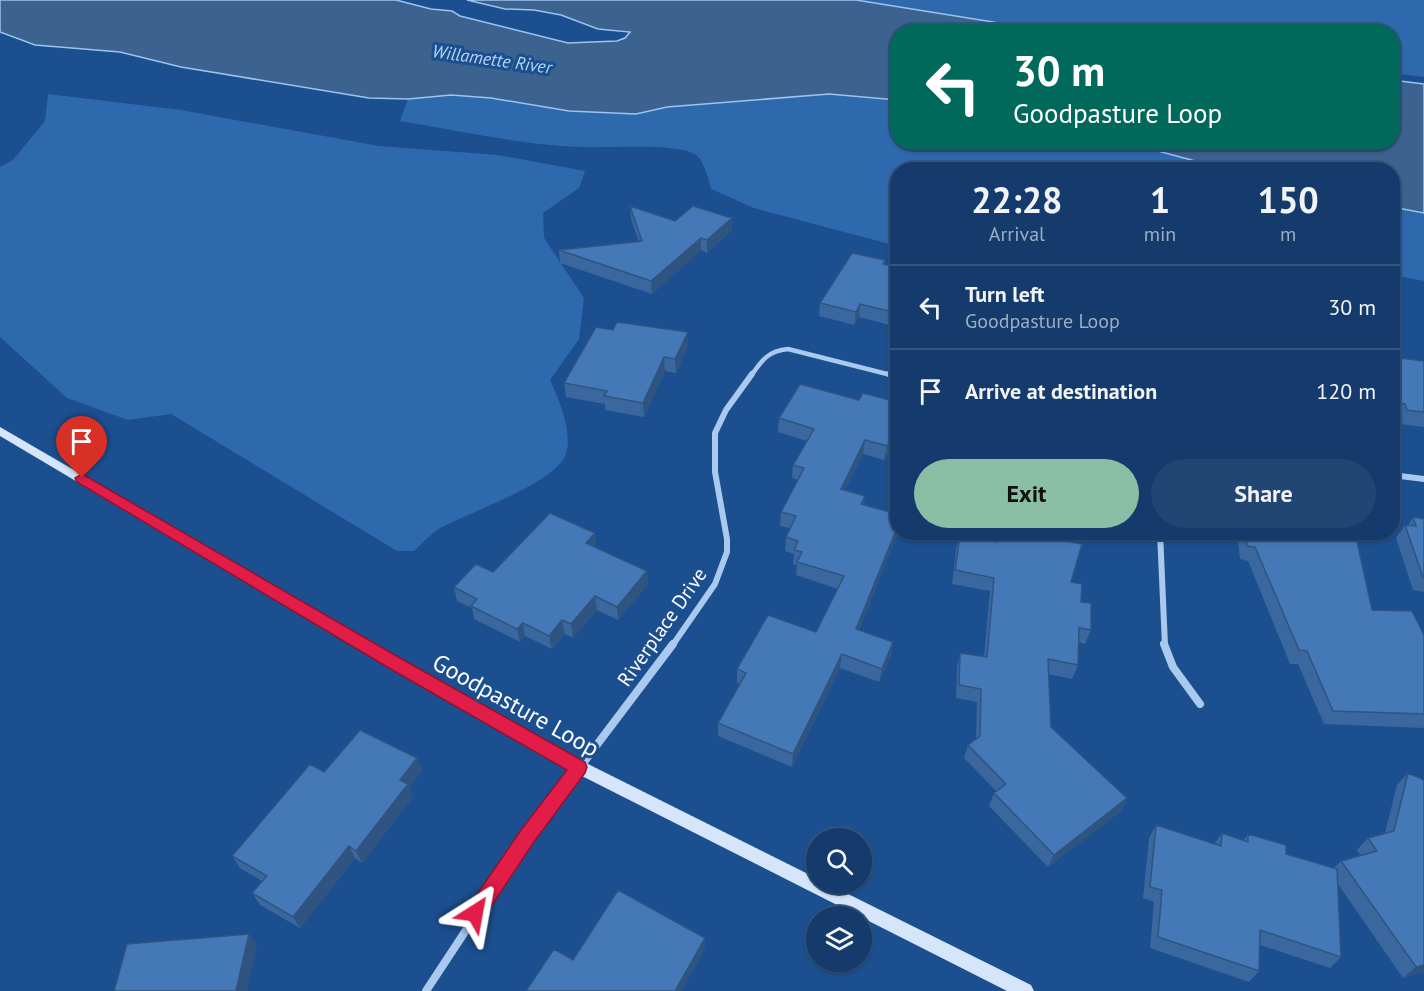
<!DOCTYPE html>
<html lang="en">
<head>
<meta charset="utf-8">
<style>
	body { margin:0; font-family:"PT Sans",sans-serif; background:#214673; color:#f1f3f6; height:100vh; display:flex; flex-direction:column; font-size:22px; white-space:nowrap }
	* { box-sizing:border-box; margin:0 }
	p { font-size:20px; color:#9dadc1 }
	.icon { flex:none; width:33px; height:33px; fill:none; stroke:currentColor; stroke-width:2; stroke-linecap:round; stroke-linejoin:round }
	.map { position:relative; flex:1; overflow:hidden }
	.sheet { position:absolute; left:890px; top:162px; width:510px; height:378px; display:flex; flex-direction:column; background:#143b6b; border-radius:24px; box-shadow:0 2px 4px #0004,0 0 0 2px #33557e }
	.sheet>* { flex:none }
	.guide { position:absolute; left:890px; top:24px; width:510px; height:126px; border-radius:24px; box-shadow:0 2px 4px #0004,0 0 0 2px #33557e; background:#00695c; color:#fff; overflow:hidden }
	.fabs { position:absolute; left:806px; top:828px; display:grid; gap:12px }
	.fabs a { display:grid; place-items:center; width:66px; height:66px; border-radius:50%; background:#143b6b; box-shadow:0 2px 4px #0004,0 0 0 2px #33557e; font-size:30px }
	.pin { position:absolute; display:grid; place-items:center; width:51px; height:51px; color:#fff; margin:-62px -26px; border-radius:50% 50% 50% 0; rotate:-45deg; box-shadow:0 0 6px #0007 }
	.pin .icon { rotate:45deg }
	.me { position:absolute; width:66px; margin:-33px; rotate:34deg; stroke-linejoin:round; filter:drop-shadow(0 0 4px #0008) }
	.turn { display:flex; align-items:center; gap:21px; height:126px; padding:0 24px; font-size:27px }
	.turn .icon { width:78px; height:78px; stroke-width:2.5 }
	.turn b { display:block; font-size:42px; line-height:51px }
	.eta { display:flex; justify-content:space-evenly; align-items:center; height:102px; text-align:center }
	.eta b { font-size:36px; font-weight:700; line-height:42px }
	.cta { display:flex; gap:12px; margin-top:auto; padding:12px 24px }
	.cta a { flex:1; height:69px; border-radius:36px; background:#8abfa5; color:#111; font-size:24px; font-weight:700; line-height:69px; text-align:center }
	.cta a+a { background:#214673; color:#f1f3f6 }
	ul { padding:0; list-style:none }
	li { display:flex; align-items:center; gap:18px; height:84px; padding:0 24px; border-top:2px solid #33557e }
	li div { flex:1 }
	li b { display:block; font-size:22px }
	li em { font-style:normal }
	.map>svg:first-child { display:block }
	.green { fill:#2e69ad }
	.water { fill:#3c6290; stroke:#9cc4f0; stroke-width:1.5 }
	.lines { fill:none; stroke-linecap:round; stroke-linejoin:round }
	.street-far2 { stroke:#a9c9ee; stroke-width:4.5 }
	.street-far1 { stroke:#a9c9ee; stroke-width:6 }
	.street { stroke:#a9c9ee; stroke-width:8 }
	.secondary { fill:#d6e6fa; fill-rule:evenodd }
	.wall { fill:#3a679d }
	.shaded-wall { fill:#305480 }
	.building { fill:#4478b7; stroke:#305480; stroke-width:1.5 }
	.route { fill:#e11d48; stroke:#92132f; stroke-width:1.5 }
	.labels { text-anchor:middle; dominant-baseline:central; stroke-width:6; stroke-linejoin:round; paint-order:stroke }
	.far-water-label { font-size:18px; font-style:italic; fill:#b5d3f5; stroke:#1b4f8f }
	.street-label { font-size:20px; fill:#fff; stroke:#1b4f8f }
	.near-street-label { font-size:24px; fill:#fff; stroke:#1b4f8f }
</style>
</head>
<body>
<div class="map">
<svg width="1424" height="991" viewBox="0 0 1424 991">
	<rect width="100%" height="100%" fill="#1b4f8f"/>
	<path class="green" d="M 856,0 L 1424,0 L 1424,77 L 1392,73 L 1392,32 L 1090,32 L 982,20 Z
		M 48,94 L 181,110 L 379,146 L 498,155 L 585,171 L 579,188 L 543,213 L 544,238 L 584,298 L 579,339 L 550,380 C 559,399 573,433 566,454 C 557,482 469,513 442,527 C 432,532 423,543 414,551 L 397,551 L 171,414 L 128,420 L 67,398 L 0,337 L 0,167 L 13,160 L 45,121 Z
		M 829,94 L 897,100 L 897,142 L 1128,143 L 1225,169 L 897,170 L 897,246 L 754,208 L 711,189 C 708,179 705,162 696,155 C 682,144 624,147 605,147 C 536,149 468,132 400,121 L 408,99 L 451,95 L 491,98 L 636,114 L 667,107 Z
		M 1392,207 L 1424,213 L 1424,281 L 1392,275 Z"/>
	<path class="water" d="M 0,0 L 396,0 L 431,9 L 452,11 L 460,16 L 568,43 L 617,41 L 625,38 L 630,32 L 598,29 L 561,15 L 534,10 L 505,9 L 467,0 L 856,0 L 1050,31 L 897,32 L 897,100 L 829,94 L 667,107 L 636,114 L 569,111 L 491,98 L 451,95 L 408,99 L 369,98 L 181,67 L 120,52 L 35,45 L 0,32 Z
		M 1392,80 L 1424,84 L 1424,213 L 1392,207 L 1392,170 L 1225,169 L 1128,143 L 1392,142 Z"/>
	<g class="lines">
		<path class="street-far2" d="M 751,376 C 762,360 768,351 788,349 L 895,376"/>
		<path class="street-far1" d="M 889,374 L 897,376
			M 1392,475 L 1424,479
			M 1160,532 L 1165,646
			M 672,646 L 715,584 L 727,552 L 727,539 L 715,472 L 715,433 L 726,410 L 752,374"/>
		<path class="street" d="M 1164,644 L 1173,667 L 1200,704
			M 426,991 L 528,836 L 673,644"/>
		<path class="secondary" d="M 0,427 L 399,659 L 584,762 L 816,878 L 816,884 L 828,884 L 1031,985 L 1034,991 L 1007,991 L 574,772 L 389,667 L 0,436 Z"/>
	</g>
	<path class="wall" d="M 630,206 L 675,221 L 732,218 L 731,231 L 707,253 L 701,250 L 652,294 L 560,263 L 559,250 L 639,242 L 631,219 Z
		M 884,264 L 897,267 L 897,327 L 859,317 L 854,325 L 819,316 L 820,303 Z
		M 613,330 L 688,332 L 688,345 L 676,373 L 665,371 L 644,417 L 605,410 L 605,404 L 566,397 L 564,383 Z
		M 1392,357 L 1424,361 L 1424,427 L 1399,424 L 1397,418 L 1392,417 Z
		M 859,400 L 897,402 L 897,457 L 887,454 L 884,460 L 863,454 L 845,490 L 865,496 L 863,505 L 898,532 L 859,630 L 893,642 L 891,656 L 879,682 L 840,668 L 792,767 L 718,736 L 718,723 L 740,684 L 737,683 L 737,669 L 816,632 L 838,589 L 796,575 L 797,565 L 793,564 L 794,554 L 785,551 L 786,537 L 790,528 L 780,526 L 781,512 L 798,480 L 792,478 L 793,465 L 807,441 L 778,432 L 779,418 Z
		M 1413,517 L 1424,519 L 1424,592 L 1413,590 L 1396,538 L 1405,525 L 1408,525 Z
		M 997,532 L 1019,532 L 1071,582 L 1081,602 L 1091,630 L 1085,644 L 1078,642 L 1078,665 L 1072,679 L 1048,674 L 1051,727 L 1127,798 L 1121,811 L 1048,867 L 989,806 L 994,793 L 996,791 L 964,758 L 968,745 L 976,739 L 977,702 L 956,698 L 957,667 L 960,653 L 984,657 L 990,591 L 952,584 L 956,549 L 960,536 L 994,542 Z
		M 1237,532 L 1355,532 L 1372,610 L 1424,635 L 1424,728 L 1324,724 L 1298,664 L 1290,664 L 1248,561 L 1240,559 Z
		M 595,533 L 596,546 L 595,547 L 647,571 L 648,584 L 618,620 L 597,610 L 573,638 L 565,634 L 552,649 L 525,636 L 520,642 L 474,619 L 472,608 L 457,601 L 454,587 Z
		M 417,758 L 422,771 L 409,787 L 413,797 L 362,863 L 355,858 L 300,928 L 260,905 L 252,893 L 262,881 L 240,868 L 232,856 L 324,772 Z
		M 1408,773 L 1424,972 L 1403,978 L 1338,884 L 1341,957 L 1330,968 L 1260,945 L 1259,971 L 1249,982 L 1150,948 L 1154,902 L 1143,898 L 1149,838 L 1156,825 L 1214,844 L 1222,833 L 1244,840 L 1248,834 L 1286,854 L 1334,868 L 1341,861 L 1360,855 L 1357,850 L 1368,838 L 1385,833 L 1397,785 Z"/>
	<path class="shaded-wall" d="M 732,218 L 731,231 L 707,253 L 707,240 Z
		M 701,238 L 701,250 L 652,294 L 651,281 Z
		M 860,304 L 859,317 L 854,325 L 856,312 Z
		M 688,332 L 688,345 L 676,373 L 675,359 Z
		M 664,357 L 665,371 L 644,417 L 643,403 Z
		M 865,440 L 863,454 L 839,502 L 841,489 Z
		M 890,441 L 887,454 L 884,460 L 887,446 Z
		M 897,528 L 897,532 L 898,532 L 854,642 L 856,629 Z
		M 595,533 L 596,546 L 587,556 L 586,543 Z
		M 647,571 L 648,584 L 618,620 L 617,607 Z
		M 595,596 L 597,610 L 573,638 L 571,624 Z
		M 562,620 L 565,634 L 552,649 L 549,636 Z
		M 523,623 L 525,636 L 520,642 L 517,629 Z
		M 893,642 L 891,656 L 879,682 L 882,669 Z
		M 842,654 L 840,668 L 792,767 L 793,754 Z
		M 417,758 L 422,771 L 409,787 L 413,797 L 362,863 L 356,851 L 400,780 Z
		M 1127,798 L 1121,811 L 1048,867 L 1054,855 Z
		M 349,846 L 355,858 L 300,928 L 293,917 Z
		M 249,934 L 257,945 L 247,991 L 236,991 Z
		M 705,938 L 705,949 L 682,991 L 675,991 Z
		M 1424,965 L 1424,972 L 1403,978 L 1416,967 Z"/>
	<path class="building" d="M 630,206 L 675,221 L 693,206 L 732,218 L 707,240 L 701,238 L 651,281 L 559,250 L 642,241 Z
		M 852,253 L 885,260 L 883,264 L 897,267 L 897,313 L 860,304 L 856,312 L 820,303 Z
		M 617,322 L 688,332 L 675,359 L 664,357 L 643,403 L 604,396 L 607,391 L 564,383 L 596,327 L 613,330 Z
		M 1392,357 L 1424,361 L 1424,412 L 1407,410 L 1405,404 L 1392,403 Z
		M 800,384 L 859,400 L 863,393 L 897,402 L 897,443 L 890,441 L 887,446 L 865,440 L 841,489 L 865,496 L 861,504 L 897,514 L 897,528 L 856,629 L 893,642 L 882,669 L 842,654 L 793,754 L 718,723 L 746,673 L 737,669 L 768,615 L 816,632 L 844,576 L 797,562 L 802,552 L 794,550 L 798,541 L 786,537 L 796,516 L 781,512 L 804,468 L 793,465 L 814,429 L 779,418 Z
		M 550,513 L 595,533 L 586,543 L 647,571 L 617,607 L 595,596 L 571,624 L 562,620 L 549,636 L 523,623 L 517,629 L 471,606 L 477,599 L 454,587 L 476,564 L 493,572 Z
		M 1413,517 L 1424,519 L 1424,577 L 1423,577 L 1405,525 L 1416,526 Z
		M 997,532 L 1019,532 L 1082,544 L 1071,582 L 1082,584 L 1081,602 L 1091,603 L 1091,630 L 1079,628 L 1078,665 L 1048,659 L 1051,727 L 1127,798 L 1054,855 L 994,793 L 1006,784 L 968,745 L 980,736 L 981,689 L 959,685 L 960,653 L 987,657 L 994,578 L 955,570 L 960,536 L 996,542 Z
		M 1246,532 L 1355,532 L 1372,610 L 1412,611 L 1424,635 L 1424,714 L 1333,711 L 1307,651 L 1299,650 L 1255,547 L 1247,546 Z
		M 360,730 L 417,758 L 400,780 L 408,784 L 356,851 L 349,846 L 293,917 L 252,893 L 267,876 L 232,856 L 310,764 L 324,772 Z
		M 1408,773 L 1424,780 L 1424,965 L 1416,967 L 1341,861 L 1377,851 L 1368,838 L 1394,831 Z
		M 1156,825 L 1221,846 L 1222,833 L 1248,842 L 1248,834 L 1286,845 L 1286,854 L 1337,869 L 1341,957 L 1260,930 L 1259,971 L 1158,937 L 1162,890 L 1150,887 Z
		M 618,890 L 705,938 L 675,991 L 526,991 L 554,949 L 573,960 Z
		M 249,934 L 236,991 L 114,991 L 127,944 Z"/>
	<path class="route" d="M 82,474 L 400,658 L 585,762 L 587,767 L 585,773 L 534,842 L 482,920 L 475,922 L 469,920 L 466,913 L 469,906 L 521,830 L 567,770 L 389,668 L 77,482 L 75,478 Z"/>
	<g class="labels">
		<g class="far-water-label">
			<text transform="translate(492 59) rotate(8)">Willamette River</text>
		</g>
		<g class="street-label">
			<text transform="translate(662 627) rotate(-55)">Riverplace Drive</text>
		</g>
		<g class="near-street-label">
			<text transform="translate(516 705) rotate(29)">Goodpasture Loop</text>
		</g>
	</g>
</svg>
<div class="fabs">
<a><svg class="icon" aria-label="search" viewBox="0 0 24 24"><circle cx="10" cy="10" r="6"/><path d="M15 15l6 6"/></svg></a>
<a><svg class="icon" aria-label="layers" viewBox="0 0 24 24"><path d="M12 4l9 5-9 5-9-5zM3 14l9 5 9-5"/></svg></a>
</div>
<div class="pin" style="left:82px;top:478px;background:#d93025"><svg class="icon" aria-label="arrive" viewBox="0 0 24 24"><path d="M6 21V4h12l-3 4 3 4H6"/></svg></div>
<svg class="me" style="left:475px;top:913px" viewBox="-20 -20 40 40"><path d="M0-17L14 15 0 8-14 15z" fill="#e11d48" stroke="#fff" stroke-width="4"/></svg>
<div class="guide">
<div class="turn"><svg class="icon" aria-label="left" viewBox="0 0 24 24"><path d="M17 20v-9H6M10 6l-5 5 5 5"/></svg><div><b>30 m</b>Goodpasture Loop</div></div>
</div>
<section class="sheet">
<div class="eta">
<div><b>22:28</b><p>Arrival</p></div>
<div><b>1</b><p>min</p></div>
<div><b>150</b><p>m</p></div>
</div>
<ul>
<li><svg class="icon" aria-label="left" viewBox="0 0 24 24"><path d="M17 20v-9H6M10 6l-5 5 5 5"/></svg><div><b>Turn left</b><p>Goodpasture Loop</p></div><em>30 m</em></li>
<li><svg class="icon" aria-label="arrive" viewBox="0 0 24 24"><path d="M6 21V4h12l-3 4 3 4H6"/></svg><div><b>Arrive at destination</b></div><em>120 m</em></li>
</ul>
<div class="cta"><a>Exit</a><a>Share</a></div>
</section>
</div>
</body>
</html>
